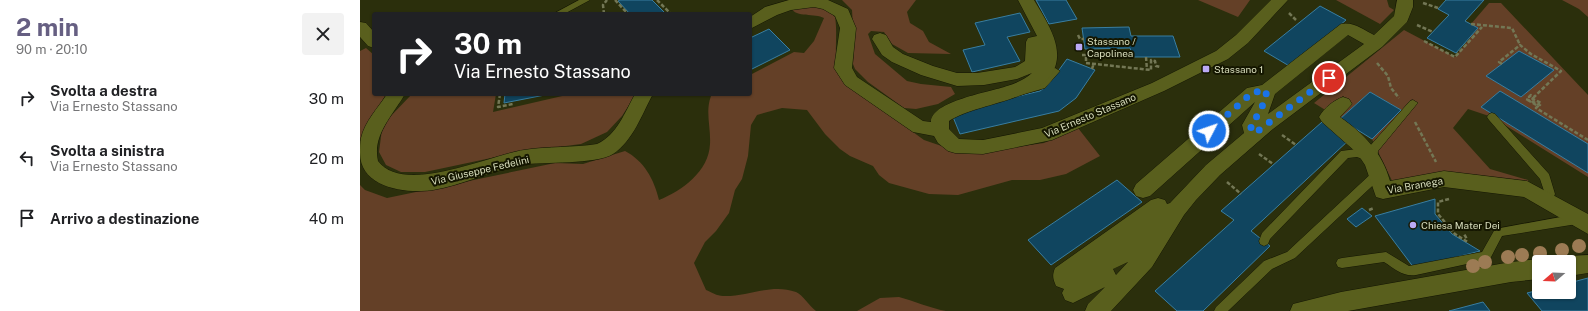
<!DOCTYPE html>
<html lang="it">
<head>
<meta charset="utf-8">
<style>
	body { margin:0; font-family:"Public Sans",sans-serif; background:#f2f2f2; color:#202124; height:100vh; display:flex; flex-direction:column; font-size:15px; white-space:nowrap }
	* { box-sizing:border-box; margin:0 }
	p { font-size:13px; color:#757577 }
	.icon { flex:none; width:22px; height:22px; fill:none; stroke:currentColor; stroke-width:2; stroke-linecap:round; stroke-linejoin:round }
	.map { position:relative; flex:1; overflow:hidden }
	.side { display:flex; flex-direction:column; background:#fff; width:360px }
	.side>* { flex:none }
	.guide { position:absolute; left:12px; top:12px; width:380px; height:84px; border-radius:4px; box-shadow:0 1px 3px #0004; background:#202124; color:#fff; overflow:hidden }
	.needle { width:26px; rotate:251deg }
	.controls { position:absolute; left:1172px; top:255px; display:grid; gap:8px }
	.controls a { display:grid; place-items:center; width:44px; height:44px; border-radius:4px; background:#fff; box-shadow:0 1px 3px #0004; font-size:20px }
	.pin { position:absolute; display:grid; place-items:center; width:34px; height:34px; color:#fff; margin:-17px; border:2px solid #fff; border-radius:50%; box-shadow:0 1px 4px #0007 }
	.me { position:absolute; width:44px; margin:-22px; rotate:49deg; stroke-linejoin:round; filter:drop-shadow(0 0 3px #0008) }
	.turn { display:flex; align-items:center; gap:14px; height:84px; padding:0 16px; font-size:18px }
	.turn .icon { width:52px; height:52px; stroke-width:2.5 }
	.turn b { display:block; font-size:28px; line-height:34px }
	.round { display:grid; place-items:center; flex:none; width:42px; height:42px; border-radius:4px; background:#f2f2f2 }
	.head { display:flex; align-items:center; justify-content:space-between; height:68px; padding:0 16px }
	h1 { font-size:24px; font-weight:700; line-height:30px; color:#665f82 }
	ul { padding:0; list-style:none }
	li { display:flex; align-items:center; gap:12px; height:60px; padding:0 16px }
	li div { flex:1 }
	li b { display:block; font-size:15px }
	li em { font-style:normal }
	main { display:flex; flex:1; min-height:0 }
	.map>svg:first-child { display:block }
	.green { fill:#644027 }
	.building { fill:#10455f; stroke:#397ea1 }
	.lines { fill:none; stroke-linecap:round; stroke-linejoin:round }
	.lane-casing { stroke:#141603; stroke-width:1 }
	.street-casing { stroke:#141603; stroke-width:1 }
	.path { stroke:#737755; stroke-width:2.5; stroke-dasharray:4 2; stroke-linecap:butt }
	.lane { fill:#595f1d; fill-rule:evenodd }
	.street { fill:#595f1d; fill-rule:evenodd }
	.tree { fill:#9c7b54 }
	.route { stroke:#1a73e8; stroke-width:7; stroke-dasharray:0 12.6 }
	.poi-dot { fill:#bbaaf6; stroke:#141600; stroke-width:1.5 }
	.labels { text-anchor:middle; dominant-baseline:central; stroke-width:4; stroke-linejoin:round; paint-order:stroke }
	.poi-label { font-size:10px; fill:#d8ddbc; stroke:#141600; text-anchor:start }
	.street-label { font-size:10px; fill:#d8ddbc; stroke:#141600 }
</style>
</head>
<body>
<main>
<section class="side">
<div class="head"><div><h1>2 min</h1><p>90 m · 20:10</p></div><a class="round"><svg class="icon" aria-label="close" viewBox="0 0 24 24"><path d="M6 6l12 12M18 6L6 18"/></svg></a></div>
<ul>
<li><svg class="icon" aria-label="right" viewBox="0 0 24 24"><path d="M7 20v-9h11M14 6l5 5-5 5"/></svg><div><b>Svolta a destra</b><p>Via Ernesto Stassano</p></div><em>30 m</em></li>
<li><svg class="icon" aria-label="left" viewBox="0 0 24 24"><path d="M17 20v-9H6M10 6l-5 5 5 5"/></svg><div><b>Svolta a sinistra</b><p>Via Ernesto Stassano</p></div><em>20 m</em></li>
<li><svg class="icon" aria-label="arrive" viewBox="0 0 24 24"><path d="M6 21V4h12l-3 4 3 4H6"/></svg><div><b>Arrivo a destinazione</b></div><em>40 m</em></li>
</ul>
</section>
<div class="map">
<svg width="1228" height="311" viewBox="0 0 1228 311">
	<rect width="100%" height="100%" fill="#2b2f0c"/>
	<path class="green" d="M 482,0 L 556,0 L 547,12 L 550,23 L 563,31 L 569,42 L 591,54 L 548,53 L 532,44 L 524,32 L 511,31 L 508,34 L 515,54 L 547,81 L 561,84 L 591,87 L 595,94 L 578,104 L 556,109 L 544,108 L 508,82 L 495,69 L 493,64 L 494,45 L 492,10 Z
		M 838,0 L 890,0 L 878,17 Z
		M 976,0 L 1027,0 L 1029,7 L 1034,10 L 1020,24 Z
		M 1202,0 L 1228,0 L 1228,17 L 1219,9 Z
		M 1129,3 L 1141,3 L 1228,95 L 1228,177 L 1132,117 L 1108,109 L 1093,128 L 1130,169 L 1168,180 L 1170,187 L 1034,185 L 1012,139 L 1041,110 L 1010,92 L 980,119 L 954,103 L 1044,30 L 1095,57 L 1118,28 L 1111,24 Z
		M 447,5 L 468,10 L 475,17 C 479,39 470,65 485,83 L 564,140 L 602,153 L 636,150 L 684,143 L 718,128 L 740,156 L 706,174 L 680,180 L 652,180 L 598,195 L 569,194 L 529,183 L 519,175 L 513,166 L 490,156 L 480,149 L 465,134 L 447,110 L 422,108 L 397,115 L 391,125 L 388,156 L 382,179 L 375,190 L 369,213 L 356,231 L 345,242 L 334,263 L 346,290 C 351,292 357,296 363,296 C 388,297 411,283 436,292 C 443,295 449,306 456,311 L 0,311 L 0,185 L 5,190 L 27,198 L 195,163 L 223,164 L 265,151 C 284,161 294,179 299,200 C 322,191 349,171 350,144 C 351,128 345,111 351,96 L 354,94 L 390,94 L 390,75 L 434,52 L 444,53 L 454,41 L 464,18 C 455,13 436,18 431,8 Z
		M 6,48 L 14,55 L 14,94 L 26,94 L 4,134 L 0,146 L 0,51 Z
		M 52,94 L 136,94 L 133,112 L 211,94 L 276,94 L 262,116 L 247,132 L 221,144 L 160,152 L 65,172 L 41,172 L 26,165 L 19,152 L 22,129 L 28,119 Z
		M 539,297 C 555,301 569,308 586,311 L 497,311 L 520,298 Z"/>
	<path class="building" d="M 260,0 L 292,0 L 306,14 L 270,14 L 258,1 Z
		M 676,0 L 706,0 L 717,19 L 689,24 Z
		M 1086,0 L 1124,0 L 1105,21 L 1118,28 L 1096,53 L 1067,38 L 1089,15 L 1078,9 Z
		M 960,6 L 986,20 L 931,67 L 904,51 Z
		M 660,13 L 670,32 L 647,37 L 660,61 L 612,72 L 603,50 L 625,45 L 615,23 Z
		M 769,27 L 771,36 L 813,36 L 820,57 L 773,57 L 770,48 L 725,49 L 722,28 Z
		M 409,29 L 430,50 L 390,70 L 390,38 Z
		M 1159,51 L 1194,70 L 1161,97 L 1126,76 Z
		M 707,59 L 735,70 L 716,98 L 699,111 L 600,134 L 591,112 L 680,91 L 688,85 Z
		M 1140,91 L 1228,144 L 1228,173 L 1121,107 Z
		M 1010,92 L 1041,110 L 1012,139 L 980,119 Z
		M 145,94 L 190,94 L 144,103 Z
		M 962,122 L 989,140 L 891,231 L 910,246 L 843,311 L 817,311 L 795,291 L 874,220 L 861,211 Z
		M 757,180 L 782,202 L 691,265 L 668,240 Z
		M 1075,199 L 1075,214 L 1092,234 L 1120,251 L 1054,268 L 1015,216 Z
		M 1002,208 L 1012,216 L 996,227 L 987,219 Z
		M 1228,278 L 1228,311 L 1182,311 L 1167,293 L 1179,290 L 1179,292 L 1209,292 L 1209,283 Z
		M 1123,302 L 1130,311 L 1089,311 Z"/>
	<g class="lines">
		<defs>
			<path id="lane" d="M 219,0 L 230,0 L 204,14 L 193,14 Z
				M 695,68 L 700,71 L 685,88 L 661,95 L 658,94 L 656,92 L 658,90 L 679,84 L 692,69 Z
				M 1053,100 L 1058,103 L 1056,105 L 1018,151 L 1017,162 L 1013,163 L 997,157 L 988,158 L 910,239 L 908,244 L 904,246 L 900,244 L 899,241 L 902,233 L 981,151 L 997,149 L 1008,153 L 1009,147 L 1050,101 Z
				M 1132,113 L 1135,114 L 1189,174 L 1195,194 L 1191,203 L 1187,204 L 1183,203 L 1182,200 L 1185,194 L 1180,179 L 1129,120 L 1127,117 L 1129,114 Z
				M 1019,169 L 1023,170 L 1024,173 L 1023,176 L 935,258 L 912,269 L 868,311 L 854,311 L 856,307 L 904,261 L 927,252 L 1015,170 Z
				M 1217,214 L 1221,216 L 1222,219 L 1221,222 L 1217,224 L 1142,236 L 1130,259 L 1056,275 C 1043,277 1035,269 1024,262 L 982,268 L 978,267 L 976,263 L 978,259 L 982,258 L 1026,252 L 1049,266 L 1122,252 L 1135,229 Z"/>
			<path id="street" d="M 429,0 L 468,0 L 488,9 L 496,28 L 492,68 L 497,77 L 563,121 L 571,122 C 571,101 631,92 647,86 C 657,83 665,79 672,73 L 657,79 L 624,85 L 597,86 L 561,75 L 532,62 L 522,55 L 512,39 L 514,35 L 520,33 L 526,35 L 533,47 L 543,54 L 573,66 L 597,73 L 617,73 L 655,67 L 665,61 L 666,42 L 668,38 L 677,36 L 658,0 L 674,0 C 681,12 689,24 694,38 C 715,101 624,98 589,121 L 589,129 L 599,139 L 623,140 L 682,128 L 792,83 L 856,51 L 876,35 L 911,0 L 928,0 L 888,43 L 868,59 L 804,91 L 692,140 L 623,154 L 595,153 L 588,151 L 578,143 L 574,136 L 553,132 L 485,85 L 474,68 L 480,28 L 475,16 L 463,9 L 454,7 L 431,10 L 417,15 L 390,29 L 390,17 L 405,7 Z
				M 1037,0 L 1053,0 L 1053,7 L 1047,22 L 1022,47 L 913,129 L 860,175 L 836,200 L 824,215 L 792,267 L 751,311 L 725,311 L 728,304 L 745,287 L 713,303 L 705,300 L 702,293 L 704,289 L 696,286 C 693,279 692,276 695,268 L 791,200 L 798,198 L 805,200 L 807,204 L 810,203 L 846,165 L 884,133 L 882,125 L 895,102 L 790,196 L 783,198 L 776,196 L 773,190 L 776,184 L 887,88 L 902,85 L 981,24 C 993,21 1004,30 1014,35 L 1034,16 ZM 988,35 L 1004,44 L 908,114 L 915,94 ZM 768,262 L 756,275 L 753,269 Z
				M 0,22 L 6,23 L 14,32 L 14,48 L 8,46 L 0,37 Z
				M 27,94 L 45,94 C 33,115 12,135 18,161 C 44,196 130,155 164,150 C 188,146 213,148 237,144 C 257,135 265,112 275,94 L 293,94 C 282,114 273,141 253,154 C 235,165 185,161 160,165 C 131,171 103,185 73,190 C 46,194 0,188 0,153 C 0,148 0,143 1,138 C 5,121 18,108 27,94 Z
				M 983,97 L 989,99 L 992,104 L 980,117 C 1004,134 1022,152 1030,181 L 1084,171 L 1167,181 L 1228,214 L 1228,234 L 1164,197 L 1084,187 L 1023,199 L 1016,197 L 1005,165 L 997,153 L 962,122 L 959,117 C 964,108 974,100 983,97 Z
				M 1228,255 L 1228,273 L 1209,276 L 1209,262 L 1200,262 L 1201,259 L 1209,256 Z
				M 1179,259 L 1186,262 L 1179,262 L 1179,279 L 1151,282 L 988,311 L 930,311 L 933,304 L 981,292 L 1151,262 Z"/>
		</defs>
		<use href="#lane" class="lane-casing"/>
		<use href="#street" class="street-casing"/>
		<path class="path" d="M 255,0 L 268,14
			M 297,0 L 311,14
			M 1063,3 L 1078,8
			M 929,13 L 936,20
			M 244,14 L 243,5 L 247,0
			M 1111,24 L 1152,28 L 1160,45
			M 1057,25 L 1073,32
			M 718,35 L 720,39 L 724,39
			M 1064,41 L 1095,57 L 1122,27
			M 722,55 L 726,55 L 726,63 L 791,70 L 791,60 L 795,61 L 796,66 L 800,67
			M 786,57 L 787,70
			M 1017,63 L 1028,76 L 1031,88 L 1039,98
			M 1142,64 L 1139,62 L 1160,45 L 1171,54 L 1201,71 L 1174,97 L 1171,95 L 1169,97 L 1181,103 L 1180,105 L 1166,99 L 1178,106 L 1176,108 L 1228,140
			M 732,69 L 734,63
			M 140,94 L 138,107 L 153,104
			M 1055,122 L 1076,162
			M 922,135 L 936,145
			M 899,154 L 913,164
			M 867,182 L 881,194
			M 1089,199 L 1078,202 L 1078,214 L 1095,234 L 1106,241 L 1107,239 L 1104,234
			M 1009,210 L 1014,208"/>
		<use href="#lane" class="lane"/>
		<use href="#street" class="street"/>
	</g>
	<g class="tree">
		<circle cx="1219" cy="246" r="7"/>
		<circle cx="1202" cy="250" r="7"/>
		<circle cx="1180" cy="253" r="7"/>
		<circle cx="1162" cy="255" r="7"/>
		<circle cx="1148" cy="257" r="7"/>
		<circle cx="1125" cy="262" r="7"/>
		<circle cx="1113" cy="266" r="7"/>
	</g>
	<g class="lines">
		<path class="route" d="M 849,131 L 893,92 L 907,91 L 901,110 L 891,125 L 891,130 L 895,133 L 969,78"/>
	</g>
	<g class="poi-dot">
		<rect x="715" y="43" width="8" height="8" rx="2"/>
		<rect x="842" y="65" width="8" height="8" rx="2"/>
		<circle cx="1053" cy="225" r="4"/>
	</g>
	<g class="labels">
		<g class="poi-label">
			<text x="727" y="41">Stassano /<tspan x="727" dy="12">Capolinea</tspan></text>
			<text x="854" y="69">Stassano 1</text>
			<text x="1061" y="225">Chiesa Mater Dei</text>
		</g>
		<g class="street-label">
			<text transform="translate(730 115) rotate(-23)">Via Ernesto Stassano</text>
			<text transform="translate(120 170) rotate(-13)">Via Giuseppe Fedelini</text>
			<text transform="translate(1055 185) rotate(-10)">Via Branega</text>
		</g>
	</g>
</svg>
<div class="controls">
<a><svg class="needle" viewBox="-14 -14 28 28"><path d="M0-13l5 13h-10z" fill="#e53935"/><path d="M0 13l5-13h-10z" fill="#757577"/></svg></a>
</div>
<div class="pin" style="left:969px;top:78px;background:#d93025"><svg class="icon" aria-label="arrive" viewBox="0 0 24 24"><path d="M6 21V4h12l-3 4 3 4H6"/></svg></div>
<svg class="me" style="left:849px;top:131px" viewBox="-20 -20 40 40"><circle r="17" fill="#1a73e8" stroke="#fff" stroke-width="3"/><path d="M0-11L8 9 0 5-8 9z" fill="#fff"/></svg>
<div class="guide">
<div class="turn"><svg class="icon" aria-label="right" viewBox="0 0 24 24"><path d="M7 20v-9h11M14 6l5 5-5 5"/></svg><div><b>30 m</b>Via Ernesto Stassano</div></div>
</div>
</div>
</main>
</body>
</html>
